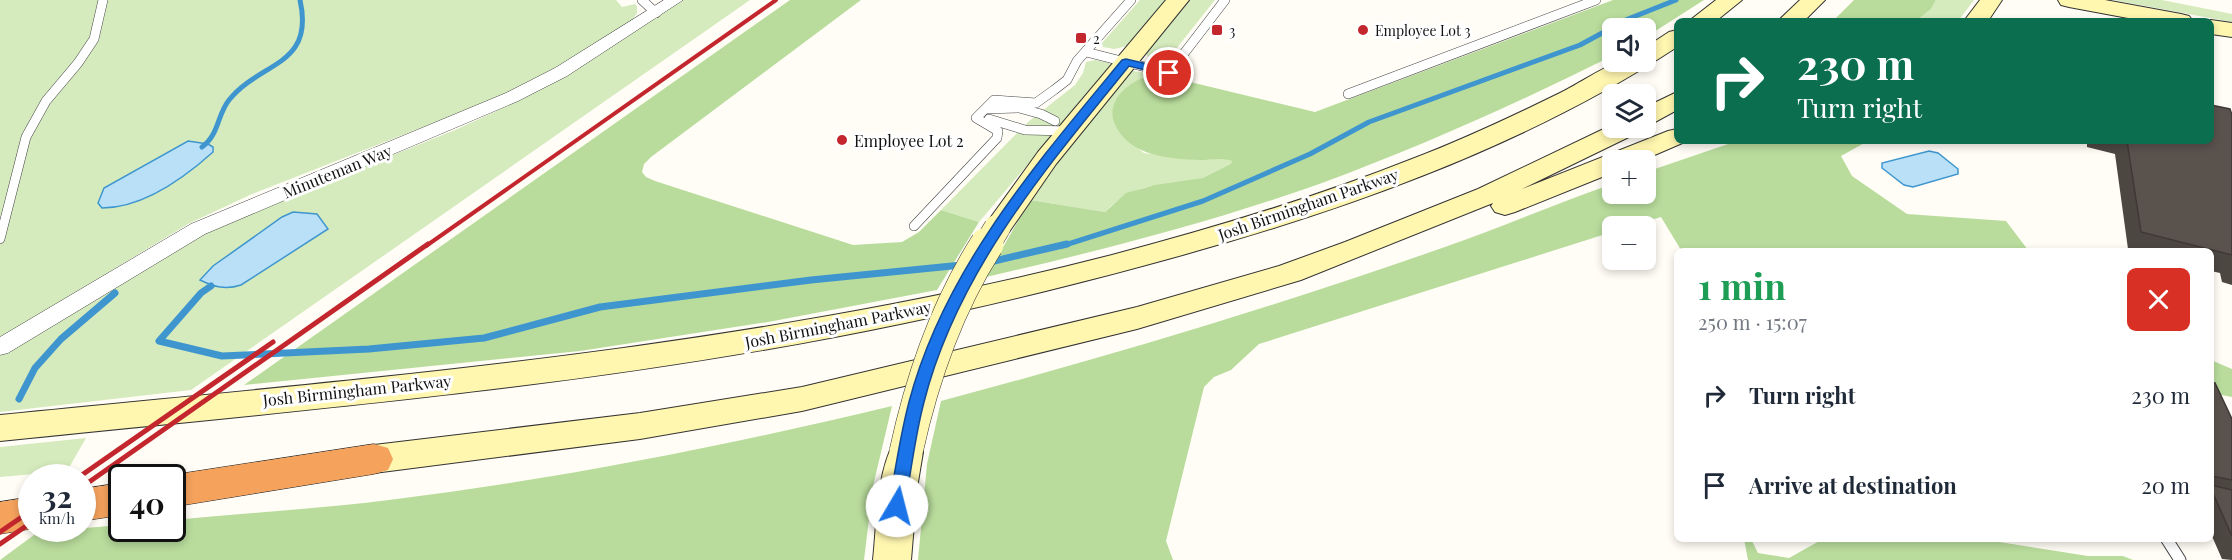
<!DOCTYPE html>
<html lang="en">
<head>
<meta charset="utf-8">
<style>
	body { margin:0; font-family:"Playfair Display",serif; background:#f6f6f7; color:#1f2937; height:100vh; display:flex; flex-direction:column; font-size:22px; white-space:nowrap }
	* { box-sizing:border-box; margin:0 }
	p { font-size:20px; color:#747a83 }
	.icon { flex:none; width:33px; height:33px; fill:none; stroke:currentColor; stroke-width:2; stroke-linecap:round; stroke-linejoin:round }
	.map { position:relative; flex:1; overflow:hidden }
	.side { position:absolute; left:1674px; top:248px; width:540px; height:294px; display:flex; flex-direction:column; background:#fff; border-radius:9px; box-shadow:0 3px 9px #0003 }
	.side>* { flex:none }
	.hud { position:absolute; left:1674px; top:18px; width:540px; height:126px; border-radius:9px; box-shadow:0 3px 9px #0003; background:#0b6e4f; color:#fff; overflow:hidden }
	.tools { position:absolute; left:1602px; top:18px; display:grid; gap:12px }
	.tools a { display:grid; place-items:center; width:54px; height:54px; border-radius:9px; background:#fff; box-shadow:0 3px 9px #0003; font-size:30px }
	.speed { position:absolute; left:18px; top:464px; display:flex; gap:12px; font-size:30px; font-weight:700; text-align:center }
	.speed>* { display:grid; place-content:center; width:78px; height:78px; border-radius:50%; background:#fff; box-shadow:0 3px 9px #0003; line-height:1 }
	.speed small { font-size:15px; font-weight:400 }
	.speed .limit { border:3px solid #111; border-radius:9px; background:#fff; color:#111 }
	.pin { position:absolute; display:grid; place-items:center; width:51px; height:51px; color:#fff; margin:-26px; border:3px solid #fff; border-radius:50%; box-shadow:0 2px 6px #0007 }
	.me { position:absolute; width:66px; margin:-33px; rotate:8deg; stroke-linejoin:round; filter:drop-shadow(0 0 4px #0008) }
	.turn { display:flex; align-items:center; gap:21px; height:126px; padding:0 24px; font-size:27px }
	.turn .icon { width:78px; height:78px; stroke-width:2.5 }
	.turn b { display:block; font-size:42px; line-height:51px }
	.round { display:grid; place-items:center; flex:none; width:63px; height:63px; border-radius:9px; background:#f6f6f7 }
	.head { display:flex; align-items:center; justify-content:space-between; height:102px; padding:0 24px }
	h1 { font-size:36px; font-weight:700; line-height:45px; color:#1e9e55 }
	ul { padding:0; list-style:none }
	li { display:flex; align-items:center; gap:18px; height:90px; padding:0 24px }
	li div { flex:1 }
	li b { display:block; font-size:22px }
	li em { font-style:normal }
	.map>svg:first-child { display:block }
	.green { fill:#d5ebbd }
	.forest { fill:#b9dc9c }
	.water { fill:#b9e0f7; stroke:#3f96cf; stroke-width:1.5 }
	.lines { fill:none; stroke-linecap:round; stroke-linejoin:round }
	.stream-far1 { stroke:#3f96cf; stroke-width:5 }
	.stream { stroke:#3f96cf; stroke-width:7 }
	.lane-far1-casing { stroke:#444; stroke-width:10 }
	.lane-casing { stroke:#444; stroke-width:13 }
	.street-casing { stroke:#444; stroke-width:1 }
	.secondary-casing { stroke:#333; stroke-width:2 }
	.highway-casing { stroke:#222; stroke-width:1 }
	.lane-far1 { stroke:#fff; stroke-width:9 }
	.lane { stroke:#fff; stroke-width:11 }
	.street { fill:#fff; fill-rule:evenodd }
	.secondary { fill:#fff6b0; fill-rule:evenodd }
	.highway { fill:#f5a25d; fill-rule:evenodd }
	.rail-far1 { stroke:#c4262e; stroke-width:4 }
	.rail { stroke:#c4262e; stroke-width:5 }
	.secondary-bridge-far1-casing { stroke:#333; stroke-width:27; stroke-linecap:butt }
	.secondary-bridge-casing { stroke:#333; stroke-width:34; stroke-linecap:butt }
	.secondary-bridge-far1 { stroke:#fff6b0; stroke-width:26 }
	.secondary-bridge { stroke:#fff6b0; stroke-width:33 }
	.wall { fill:#4d4742 }
	.building { fill:#5a524d; stroke:#3f3936; stroke-width:1.5 }
	.route { fill:#1a73e8; stroke:#114b97; stroke-width:1.5 }
	.poi-dot { fill:#c4262e; stroke:#fff; stroke-width:2 }
	.labels { text-anchor:middle; dominant-baseline:central; stroke-width:6; stroke-linejoin:round; paint-order:stroke }
	.far-poi-label { font-size:14px; fill:#111; stroke:#fff; text-anchor:start }
	.poi-label { font-size:16px; fill:#111; stroke:#fff; text-anchor:start }
	.street-label { font-size:16px; fill:#111; stroke:#fff }
</style>
</head>
<body>
<div class="map">
<svg width="2232" height="560" viewBox="0 0 2232 560">
	<rect width="100%" height="100%" fill="#fffdf5"/>
	<path class="green" d="M 0,0 L 616,0 L 622,7 L 635,4 L 637,6 L 637,13 L 630,23 L 555,70 L 502,96 L 252,194 L 188,224 L 0,338 Z
		M 683,0 L 750,0 L 191,390 L 0,412 L 0,355 L 202,232 L 455,130 L 516,102 L 569,74 Z
		M 1140,0 L 1167,0 L 1127,46 L 1114,49 L 1103,47 L 1102,43 Z
		M 1187,0 L 1215,0 L 1168,59 L 1160,61 L 1147,56 L 1146,52 Z
		M 1936,0 L 1974,0 L 1958,21 L 1916,21 L 1931,9 Z
		M 2113,0 L 2162,0 L 2232,14 L 2232,22 Z
		M 1095,60 L 1110,63 L 1111,66 L 979,222 L 941,210 L 1028,122 L 1075,85 L 1083,73 L 1086,62 Z
		M 1133,71 L 1157,74 L 1129,141 L 1144,153 L 1200,160 L 1225,158 L 1232,161 L 1232,164 C 1222,170 1212,176 1201,179 C 1161,188 1136,179 1105,212 L 1030,200 L 1034,190 L 1128,73 Z
		M 86,438 L 67,471 L 0,477 L 0,447 Z"/>
	<path class="forest" d="M 790,0 L 861,0 L 651,157 L 644,164 L 642,172 L 646,177 L 655,181 L 853,245 L 902,242 L 919,232 L 941,210 L 979,222 L 937,290 L 768,322 L 580,351 L 244,385 Z
		M 1613,0 L 1704,0 L 1646,37 L 1646,28 L 1612,28 L 1612,56 C 1518,103 1422,146 1322,183 C 1213,222 1099,251 986,277 L 1030,200 L 1105,212 L 1126,193 L 1155,185 L 1203,178 L 1231,164 L 1232,161 C 1221,157 1212,160 1200,160 C 1169,159 1127,156 1114,122 C 1110,112 1114,100 1121,93 C 1132,81 1142,77 1157,74 L 1315,112 Z
		M 1854,0 L 1936,0 L 1931,9 L 1916,21 L 1833,21 Z
		M 1737,141 L 1868,141 L 1841,156 L 1852,176 L 1907,214 L 2006,221 L 2028,250 L 1681,250 L 1661,217 L 1631,226 L 1612,226 L 1612,232 L 1259,344 L 1231,370 L 1214,377 L 1204,387 L 1166,541 L 1173,560 L 918,560 L 927,464 L 941,401 C 1110,356 1277,306 1442,248 C 1499,228 1555,204 1612,184 L 1612,194 L 1646,194 L 1646,172 Z
		M 2211,360 L 2232,369 L 2232,397 L 2211,393 Z
		M 892,406 L 873,486 L 864,560 L 0,560 L 38,532 L 121,525 L 122,528 L 172,528 L 173,520 C 245,513 317,509 389,500 C 559,479 726,446 892,406 Z
		M 1974,538 L 2088,556 L 2123,556 L 2133,560 L 1748,560 L 1744,539 L 1751,539 L 1758,553 L 1789,558 L 1823,539 Z"/>
	<path class="water" d="M 188,141 L 208,144 L 213,147 L 213,152 C 184,178 142,208 102,208 L 98,203 L 104,188 Z
		M 1929,151 L 1938,153 L 1958,169 L 1958,174 L 1913,187 L 1904,185 L 1882,168 L 1882,163 Z
		M 293,212 L 317,214 L 328,229 L 241,285 C 226,290 214,287 200,280 L 213,266 L 282,217 Z"/>
	<g class="lines">
		<path class="stream-far1" d="M 202,147 C 219,135 217,115 229,100 C 260,61 315,67 300,0
			M 1062,246 L 1203,201 L 1310,154 L 1369,122 L 1580,45 L 1628,19 L 1676,0"/>
		<path class="stream" d="M 990,262 L 1067,244
			M 211,286 L 201,293 L 159,341 L 222,356 L 369,349 L 484,338 L 600,307 L 811,280 L 962,265
			M 19,399 L 35,368 L 61,339 L 115,293"/>
		<defs>
			<path id="lane-far1" d="M 642,0 L 656,13
				M 1086,52 L 1169,73 L 1225,0
				M 1348,94 L 1596,0
				M 985,109 L 1019,108 L 1041,114 L 1055,121
				M 989,119 L 1025,130 L 1069,131
				M 914,226 L 997,138 L 998,131 L 976,118 L 994,100 L 1036,103 L 1054,90 L 1067,80 L 1077,61 L 1131,0
				M 0,239 L 26,137 L 46,101 L 78,63 L 94,39 L 103,0"/>
			<path id="lane" d="M 2166,538 L 2180,560"/>
			<path id="street" d="M 664,0 L 683,0 L 567,76 L 518,101 L 205,234 L 8,353 L 0,355 L 0,337 L 191,224 L 506,93 L 555,68 Z"/>
			<path id="secondary" d="M 1166,0 L 1189,0 L 1056,164 L 1007,235 L 997,237 L 987,235 L 983,228 L 1038,152 Z
				M 1716,0 L 1742,0 L 1716,21 L 1689,21 Z
				M 1800,0 L 1825,0 L 1804,21 L 1778,21 Z
				M 1980,0 L 2002,0 L 1988,21 L 1964,21 Z
				M 2058,0 L 2105,0 L 2181,14 L 2189,16 L 2193,21 L 2144,21 L 2069,7 L 2061,5 Z
				M 2211,20 L 2232,23 L 2232,37 L 2211,34 L 2211,21 L 2207,21 Z
				M 1677,30 L 1677,47 C 1518,151 1329,216 1146,265 C 1065,287 983,307 900,324 C 604,386 300,410 0,441 L 0,415 C 372,378 748,349 1112,255 C 1214,228 1314,198 1412,159 C 1462,140 1511,117 1560,93 C 1575,86 1606,65 1620,62 C 1627,60 1638,62 1646,62 L 1646,47 L 1669,32 Z
				M 1677,92 L 1677,110 L 1655,122 L 1646,125 L 1646,107 Z
				M 1612,125 L 1612,128 L 1639,128 L 1635,134 L 1522,189 L 1668,131 L 1677,129 L 1677,141 L 1687,141 L 1643,160 L 1612,160 L 1612,173 L 1515,212 L 1505,215 L 1495,212 L 1491,206 L 1493,203 L 1301,280 L 1137,329 L 802,411 L 640,439 L 374,473 L 362,469 L 357,459 L 362,449 L 374,445 L 640,413 L 802,387 L 1137,307 L 1279,266 L 1345,242 L 1478,189 Z
				M 906,438 L 918,442 L 923,452 L 917,488 L 911,560 L 873,560 C 877,523 876,476 894,442 Z"/>
			<path id="highway" d="M 374,444 L 388,448 L 393,459 L 388,470 L 374,474 L 172,507 L 172,477 L 167,477 L 172,475 Z
				M 122,483 L 122,515 L 82,521 L 82,489 Z
				M 32,497 L 32,528 L 36,528 L 0,534 L 0,502 Z"/>
		</defs>
		<use href="#lane-far1" class="lane-far1-casing"/>
		<use href="#lane" class="lane-casing"/>
		<use href="#street" class="street-casing"/>
		<use href="#secondary" class="secondary-casing"/>
		<use href="#highway" class="highway-casing"/>
		<use href="#lane-far1" class="lane-far1"/>
		<use href="#lane" class="lane"/>
		<use href="#street" class="street"/>
		<use href="#secondary" class="secondary"/>
		<use href="#highway" class="highway"/>
		<path class="rail-far1" d="M 426,246 L 776,0"/>
		<path class="rail" d="M 79,477 L 273,342
			M 82,487 L 428,244
			M 0,532 L 32,510
			M 0,544 L 32,522"/>
		<defs>
			<path id="secondary-bridge-far1" d="M 986,246 L 997,228"/>
			<path id="secondary-bridge" d="M 906,452 C 922,378 946,308 987,244"/>
		</defs>
		<use href="#secondary-bridge-far1" class="secondary-bridge-far1-casing"/>
		<use href="#secondary-bridge" class="secondary-bridge-casing"/>
		<use href="#secondary-bridge-far1" class="secondary-bridge-far1"/>
		<use href="#secondary-bridge" class="secondary-bridge"/>
	</g>
	<path class="wall" d="M 2232,115 L 2232,285 L 2222,282 L 2220,273 L 2211,271 L 2211,250 L 2134,250 L 2128,249 L 2115,154 L 2087,147 L 2087,141 L 2211,141 Z
		M 2211,382 L 2232,419 L 2232,560 L 2222,559 L 2211,534 Z"/>
	<path class="building" d="M 2211,105 L 2230,109 L 2232,115 L 2232,255 L 2141,232 L 2127,141 L 2211,141 Z
		M 2211,382 L 2215,383 L 2232,419 L 2232,480 L 2211,476 Z
		M 2211,485 L 2232,490 L 2232,536 L 2211,489 Z"/>
	<path class="route" d="M 1126,59 L 1173,70 L 1175,73 L 1169,76 L 1129,66 C 1046,168 957,272 924,402 C 915,436 911,471 905,506 L 903,510 L 897,512 L 891,510 L 889,506 C 895,471 900,436 909,402 C 944,269 1037,163 1122,60 Z"/>
	<g class="poi-dot">
		<rect x="1211" y="24" width="12" height="12" rx="3"/>
		<circle cx="1363" cy="30" r="6"/>
		<rect x="1075" y="32" width="12" height="12" rx="3"/>
		<circle cx="842" cy="140" r="6"/>
	</g>
	<g class="labels">
		<g class="far-poi-label">
			<text x="1229" y="30">3</text>
			<text x="1375" y="30">Employee Lot 3</text>
			<text x="1093" y="38">2</text>
		</g>
		<g class="poi-label">
			<text x="854" y="140">Employee Lot 2</text>
		</g>
		<g class="street-label">
			<text transform="translate(337 171) rotate(-22)">Minuteman Way</text>
			<text transform="translate(1308 204) rotate(-19)">Josh Birmingham Parkway</text>
			<text transform="translate(838 324) rotate(-11)">Josh Birmingham Parkway</text>
			<text transform="translate(357 390) rotate(-6)">Josh Birmingham Parkway</text>
		</g>
	</g>
</svg>
<div class="tools">
<a><svg class="icon" aria-label="sound" viewBox="0 0 24 24"><path d="M4 9h4l5-4v14l-5-4H4zM17 9q2 3 0 6"/></svg></a>
<a><svg class="icon" aria-label="layers" viewBox="0 0 24 24"><path d="M12 4l9 5-9 5-9-5zM3 14l9 5 9-5"/></svg></a>
<a>+</a>
<a>−</a>
</div>
<div class="speed"><div>32<small>km/h</small></div><div class="limit">40</div></div>
<div class="pin" style="left:1169px;top:73px;background:#d93025"><svg class="icon" aria-label="arrive" viewBox="0 0 24 24"><path d="M6 21V4h12l-3 4 3 4H6"/></svg></div>
<svg class="me" style="left:897px;top:506px" viewBox="-20 -20 40 40"><circle r="19" fill="#fff"/><path d="M0-13L10 11 0 6-10 11z" fill="#1a73e8"/></svg>
<div class="hud">
<div class="turn"><svg class="icon" aria-label="right" viewBox="0 0 24 24"><path d="M7 20v-9h11M14 6l5 5-5 5"/></svg><div><b>230 m</b>Turn right</div></div>
</div>
<section class="side">
<div class="head"><div><h1>1 min</h1><p>250 m · 15:07</p></div><a class="round" style="background:#d93025;color:#fff"><svg class="icon" aria-label="close" viewBox="0 0 24 24"><path d="M6 6l12 12M18 6L6 18"/></svg></a></div>
<ul>
<li><svg class="icon" aria-label="right" viewBox="0 0 24 24"><path d="M7 20v-9h11M14 6l5 5-5 5"/></svg><div><b>Turn right</b></div><em>230 m</em></li>
<li><svg class="icon" aria-label="arrive" viewBox="0 0 24 24"><path d="M6 21V4h12l-3 4 3 4H6"/></svg><div><b>Arrive at destination</b></div><em>20 m</em></li>
</ul>
</section>
</div>
</body>
</html>
